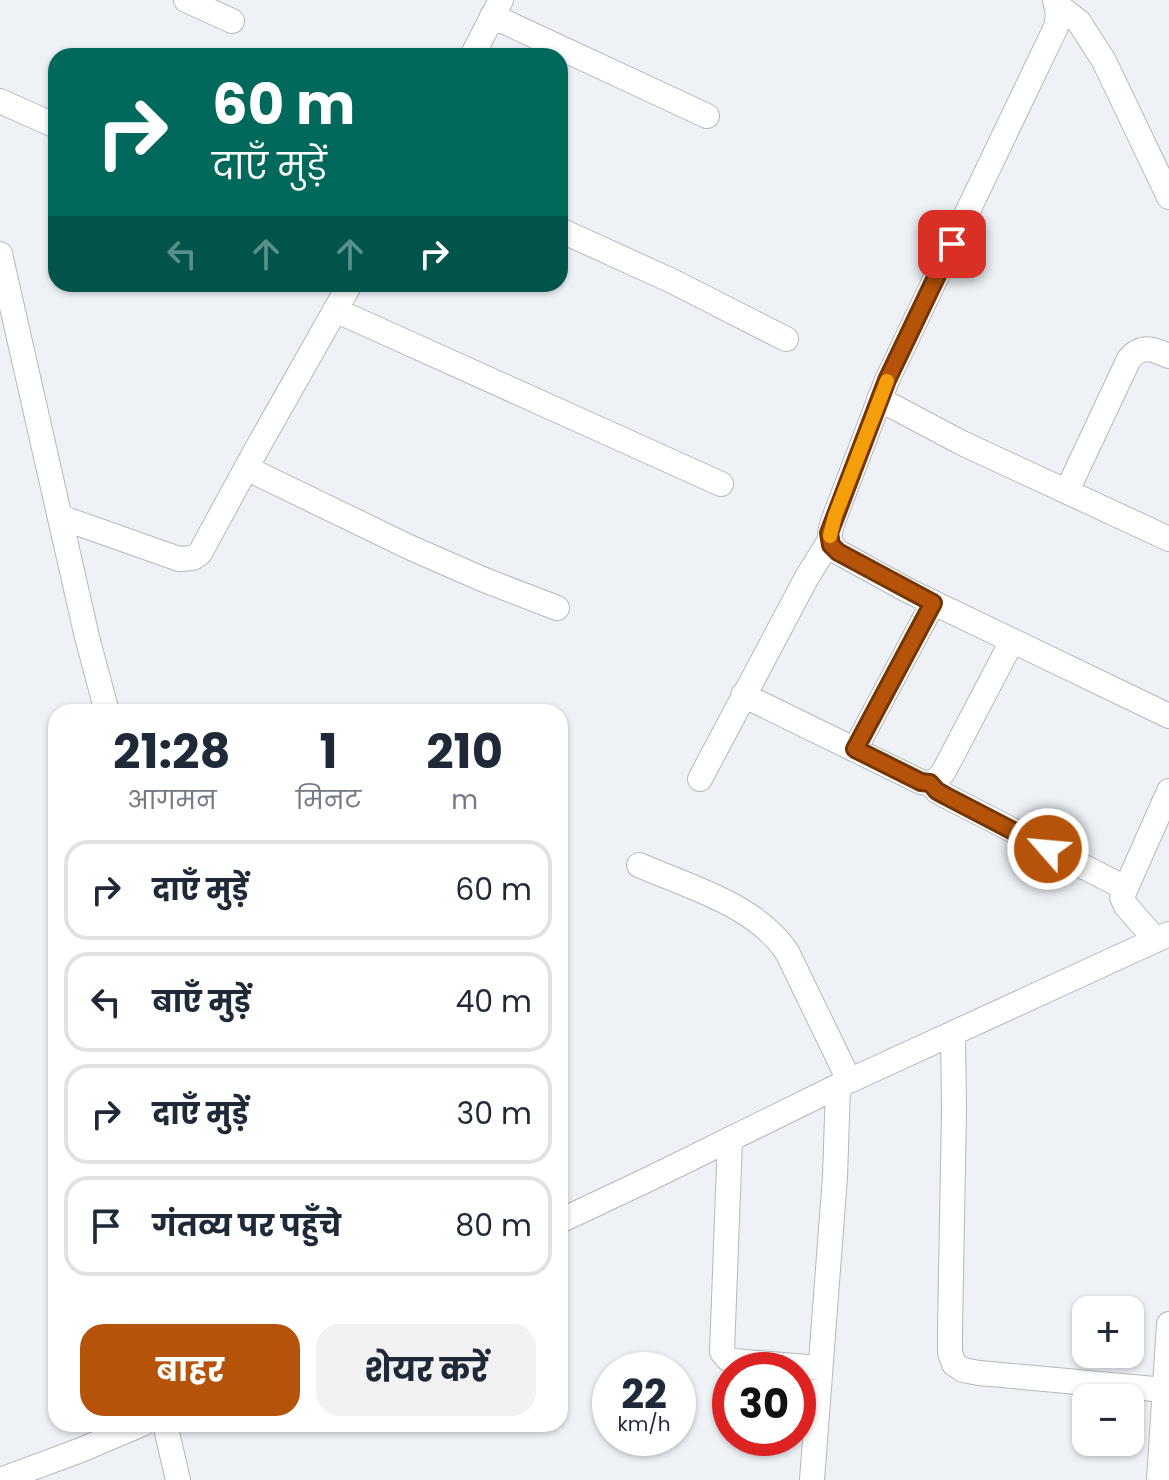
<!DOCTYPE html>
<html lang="hi">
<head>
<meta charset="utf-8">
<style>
	body { margin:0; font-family:Poppins,"Noto Sans Devanagari",sans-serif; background:#f2f2f3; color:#1f2937; height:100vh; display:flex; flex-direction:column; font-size:30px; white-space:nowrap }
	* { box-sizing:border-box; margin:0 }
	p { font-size:26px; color:#747a83 }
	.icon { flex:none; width:44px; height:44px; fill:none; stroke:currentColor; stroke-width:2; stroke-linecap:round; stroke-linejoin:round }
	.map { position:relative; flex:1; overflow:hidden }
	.sheet { position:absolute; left:48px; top:704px; width:520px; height:728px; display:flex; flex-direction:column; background:#fff; border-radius:24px; box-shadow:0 2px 6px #0004 }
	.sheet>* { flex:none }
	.hud { position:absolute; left:48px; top:48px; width:520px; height:244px; border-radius:24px; box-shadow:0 2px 6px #0004; background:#00695c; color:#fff; overflow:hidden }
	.buttons { position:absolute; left:1072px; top:1296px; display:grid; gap:16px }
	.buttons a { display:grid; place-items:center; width:72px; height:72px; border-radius:16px; background:#fff; box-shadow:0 2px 6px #0004; font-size:40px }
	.speed { position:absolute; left:592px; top:1352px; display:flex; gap:16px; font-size:40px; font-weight:700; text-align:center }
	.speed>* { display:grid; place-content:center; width:104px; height:104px; border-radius:50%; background:#fff; box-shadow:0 2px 6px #0004; line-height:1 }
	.speed small { font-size:20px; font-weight:400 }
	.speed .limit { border:12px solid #d22; background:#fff; color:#111 }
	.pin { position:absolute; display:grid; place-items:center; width:68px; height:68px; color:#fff; margin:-34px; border-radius:16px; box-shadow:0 4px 12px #0006 }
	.me { position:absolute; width:88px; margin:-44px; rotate:297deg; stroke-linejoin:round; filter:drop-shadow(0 0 6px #0008) }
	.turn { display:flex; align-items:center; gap:28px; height:168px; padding:0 32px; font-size:36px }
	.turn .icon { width:104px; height:104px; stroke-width:2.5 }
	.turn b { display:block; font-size:56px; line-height:68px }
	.lanes { display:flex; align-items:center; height:76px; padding:0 32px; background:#0003; justify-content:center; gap:40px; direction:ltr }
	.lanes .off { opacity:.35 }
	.eta { display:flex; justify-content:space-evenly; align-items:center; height:136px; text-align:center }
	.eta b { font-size:48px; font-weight:700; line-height:56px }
	.action { display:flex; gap:16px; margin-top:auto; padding:16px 32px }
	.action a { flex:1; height:92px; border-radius:24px; background:#b45309; color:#fff; font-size:32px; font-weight:700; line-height:92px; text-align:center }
	.action a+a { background:#f2f2f3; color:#1f2937 }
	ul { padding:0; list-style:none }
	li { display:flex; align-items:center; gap:24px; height:100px; margin:0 16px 12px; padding:0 16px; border:4px solid #e0e1e3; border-radius:24px }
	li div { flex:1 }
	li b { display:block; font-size:30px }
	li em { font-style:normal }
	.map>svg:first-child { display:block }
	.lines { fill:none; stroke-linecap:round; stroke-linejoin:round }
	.minor-casing { stroke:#b4b8bd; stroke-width:26 }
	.minor { stroke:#fff; stroke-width:24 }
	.route-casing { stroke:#753606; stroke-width:20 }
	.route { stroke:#b45309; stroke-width:14 }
	.slow { stroke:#f59e0b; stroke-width:14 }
</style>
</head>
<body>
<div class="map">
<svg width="1169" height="1480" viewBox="0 0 1169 1480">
	<rect width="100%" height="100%" fill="#eef2f7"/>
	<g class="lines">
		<defs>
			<path id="minor" d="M 186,0 L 232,21
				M 1055,0 L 1058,15 L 1056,27 L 887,380 L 835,516 C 830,531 825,540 838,552 L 907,590 L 1169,716
				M 1056,4 L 1079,22 L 1104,61 L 1169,197
				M 492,16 L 707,116
				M 472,56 L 501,0
				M 0,101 L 56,126
				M 560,230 L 672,281 L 786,339
				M 0,254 L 87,637 L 107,712
				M 335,310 L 721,484
				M 879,399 L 962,443 L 1169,539
				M 246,468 L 409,547 L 482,579 L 557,608
				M 1067,491 L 1129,359 C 1142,344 1153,349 1169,356
				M 60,517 L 179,559 L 193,558 L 200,553 L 255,452 L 350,284
				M 743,695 L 921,782 C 932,785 938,780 944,771 L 1012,641
				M 855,749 L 933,603
				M 700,779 L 807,577 L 830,540
				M 930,783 L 937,791 L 946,796 L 1125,888
				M 639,865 C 689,887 756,905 787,952 L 849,1080
				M 1156,940 L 1126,906 L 1122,897 L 1169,791
				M 953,1033 L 954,1109 L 950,1331 L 950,1353 L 954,1364 L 963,1370 L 979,1373 L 1165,1390
				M 730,1139 L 722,1352 L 728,1359 L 734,1361 L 820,1368
				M 560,1221 L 647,1180 L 838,1086 L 1169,934
				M 165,1424 L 178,1480
				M 0,1480 L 81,1450 L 142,1424
				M 812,1480 L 835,1177 L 838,1086
				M 1159,1480 L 1169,1324"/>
		</defs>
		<use href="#minor" class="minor-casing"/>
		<use href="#minor" class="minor"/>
	</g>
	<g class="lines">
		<defs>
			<path id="route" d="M 952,244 L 887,380 L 829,533 L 831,545 L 838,552 L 933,603 L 855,749 L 921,782 L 930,783 L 937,791 L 946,796 L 1048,849"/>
		</defs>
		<use href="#route" class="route-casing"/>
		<use href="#route" class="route"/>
		<path class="slow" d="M 830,536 L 835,516 L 887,381"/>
	</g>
</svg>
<div class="buttons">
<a>+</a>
<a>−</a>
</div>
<div class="speed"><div>22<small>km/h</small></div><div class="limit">30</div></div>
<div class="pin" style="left:952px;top:244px;background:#d93025"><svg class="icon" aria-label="arrive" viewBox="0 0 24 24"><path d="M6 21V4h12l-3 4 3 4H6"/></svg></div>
<svg class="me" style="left:1048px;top:849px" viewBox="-20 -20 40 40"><circle r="17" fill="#b45309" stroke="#fff" stroke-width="3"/><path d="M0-11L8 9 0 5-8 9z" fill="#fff"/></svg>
<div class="hud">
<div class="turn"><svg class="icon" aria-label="right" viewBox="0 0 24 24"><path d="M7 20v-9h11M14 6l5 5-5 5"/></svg><div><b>60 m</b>दाएँ मुड़ें</div></div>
<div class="lanes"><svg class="icon off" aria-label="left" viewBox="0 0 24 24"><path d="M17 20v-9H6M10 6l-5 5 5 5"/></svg><svg class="icon off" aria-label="ahead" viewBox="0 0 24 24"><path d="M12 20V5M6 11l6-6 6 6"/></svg><svg class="icon off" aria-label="ahead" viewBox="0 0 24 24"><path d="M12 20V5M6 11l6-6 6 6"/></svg><svg class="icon" aria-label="right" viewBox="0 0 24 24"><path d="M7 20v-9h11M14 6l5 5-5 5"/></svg></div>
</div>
<section class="sheet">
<div class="eta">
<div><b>21:28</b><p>आगमन</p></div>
<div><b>1</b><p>मिनट</p></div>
<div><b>210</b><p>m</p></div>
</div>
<ul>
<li><svg class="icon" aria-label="right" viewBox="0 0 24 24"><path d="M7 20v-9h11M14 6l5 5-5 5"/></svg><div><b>दाएँ मुड़ें</b></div><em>60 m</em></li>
<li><svg class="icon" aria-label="left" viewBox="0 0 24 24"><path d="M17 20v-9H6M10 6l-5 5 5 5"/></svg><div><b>बाएँ मुड़ें</b></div><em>40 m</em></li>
<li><svg class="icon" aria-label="right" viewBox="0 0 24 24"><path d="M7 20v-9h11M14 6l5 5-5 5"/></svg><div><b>दाएँ मुड़ें</b></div><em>30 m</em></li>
<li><svg class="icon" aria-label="arrive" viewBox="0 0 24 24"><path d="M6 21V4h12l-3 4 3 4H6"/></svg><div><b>गंतव्य पर पहुँचे</b></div><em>80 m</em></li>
</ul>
<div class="action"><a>बाहर</a><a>शेयर करें</a></div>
</section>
</div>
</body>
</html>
